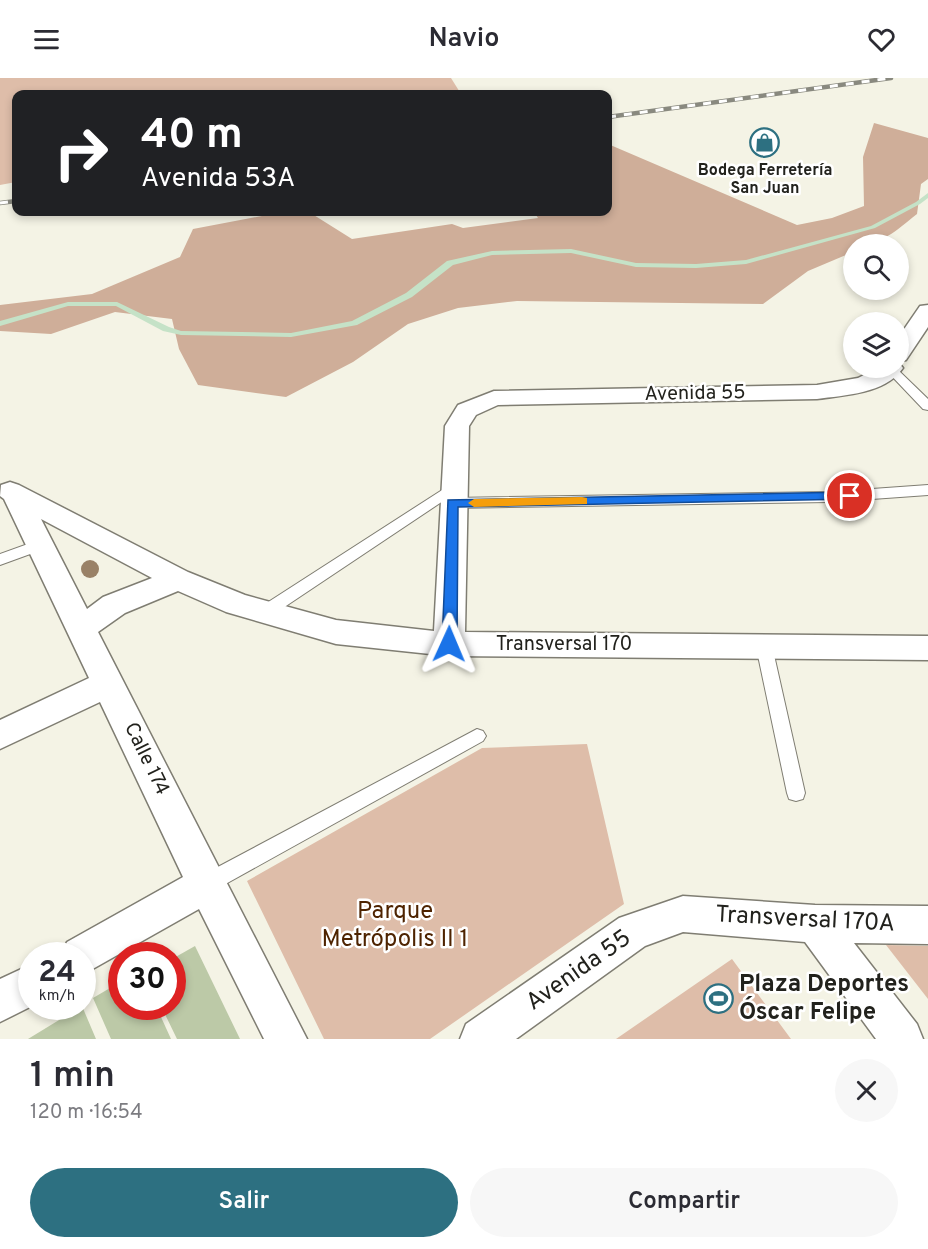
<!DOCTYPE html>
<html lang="es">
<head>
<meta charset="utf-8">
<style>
	body { margin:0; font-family:Overpass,sans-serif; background:#f7f7f7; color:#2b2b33; height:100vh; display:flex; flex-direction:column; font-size:22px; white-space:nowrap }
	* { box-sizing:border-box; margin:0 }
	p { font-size:20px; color:#7c7c81 }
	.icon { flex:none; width:33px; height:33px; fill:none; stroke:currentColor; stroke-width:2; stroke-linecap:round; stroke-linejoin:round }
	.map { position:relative; height:961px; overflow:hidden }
	.drawer { display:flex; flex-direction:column; background:#fff; flex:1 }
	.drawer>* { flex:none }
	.top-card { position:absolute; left:12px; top:12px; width:600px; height:126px; border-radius:12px; box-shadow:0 3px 9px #0003; background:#202124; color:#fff; overflow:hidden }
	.fabs { position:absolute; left:843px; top:156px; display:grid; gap:12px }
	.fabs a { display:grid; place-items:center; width:66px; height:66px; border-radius:50%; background:#fff; box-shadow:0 3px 9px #0003; font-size:30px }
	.speed { position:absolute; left:18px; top:864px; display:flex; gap:12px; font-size:30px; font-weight:700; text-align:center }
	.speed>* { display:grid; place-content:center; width:78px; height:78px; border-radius:50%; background:#fff; box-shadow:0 3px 9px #0003; line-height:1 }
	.speed small { font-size:15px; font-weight:400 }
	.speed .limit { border:9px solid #d22; background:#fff; color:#111 }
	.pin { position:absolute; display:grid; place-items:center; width:51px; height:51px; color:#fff; margin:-26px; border:3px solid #fff; border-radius:50%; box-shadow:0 2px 6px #0007 }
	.me { position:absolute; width:66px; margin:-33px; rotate:1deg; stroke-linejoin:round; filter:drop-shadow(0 0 4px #0008) }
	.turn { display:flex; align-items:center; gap:21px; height:126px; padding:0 30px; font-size:27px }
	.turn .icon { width:78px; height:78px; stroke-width:2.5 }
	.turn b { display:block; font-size:42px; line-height:51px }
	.round { display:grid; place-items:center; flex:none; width:63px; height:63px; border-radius:32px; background:#f7f7f7 }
	.overview { display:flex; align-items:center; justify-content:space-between; height:102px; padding:0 30px }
	h1 { font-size:36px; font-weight:600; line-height:45px }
	.primary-button { display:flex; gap:12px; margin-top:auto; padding:12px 30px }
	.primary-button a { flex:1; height:69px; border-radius:36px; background:#2d7081; color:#fff; font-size:24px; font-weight:600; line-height:69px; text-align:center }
	.primary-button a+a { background:#f7f7f7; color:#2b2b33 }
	header { display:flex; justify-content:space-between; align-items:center; height:78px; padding:0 30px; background:#fff; font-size:27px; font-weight:600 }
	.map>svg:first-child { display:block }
	.green { fill:#debda9 }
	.forest { fill:#cfae99 }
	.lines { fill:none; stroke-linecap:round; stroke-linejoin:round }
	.stream { fill:#c5e2c7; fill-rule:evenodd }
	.building { fill:#bcc9a7 }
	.lane-casing { stroke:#7f7d72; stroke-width:2 }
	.street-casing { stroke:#7f7d72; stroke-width:3 }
	.lane { fill:#fff; fill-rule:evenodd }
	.street { fill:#fff; fill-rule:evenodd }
	.rail-casing { stroke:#89897f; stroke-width:4.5 }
	.rail { stroke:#fff; stroke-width:3; stroke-dasharray:8; stroke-linecap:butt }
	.tree { fill:#998167 }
	.route { fill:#1a73e8; stroke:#114b97; stroke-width:1.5 }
	.slow { fill:#f59e0b }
	.labels { text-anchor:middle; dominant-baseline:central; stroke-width:5; stroke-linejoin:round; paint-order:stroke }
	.far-poi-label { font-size:16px; font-weight:bold; fill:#22221d; stroke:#fff }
	.street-label { font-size:20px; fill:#22221d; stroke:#fff }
	.near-park-label { font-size:24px; fill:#4e2300; stroke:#fff }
	.near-street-label { font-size:24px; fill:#22221d; stroke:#fff }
	.near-poi-label { font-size:24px; font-weight:bold; fill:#22221d; stroke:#fff; text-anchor:start }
</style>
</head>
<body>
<header><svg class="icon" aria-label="menu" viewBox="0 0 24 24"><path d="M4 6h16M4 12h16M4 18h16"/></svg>Navio<svg class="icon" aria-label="heart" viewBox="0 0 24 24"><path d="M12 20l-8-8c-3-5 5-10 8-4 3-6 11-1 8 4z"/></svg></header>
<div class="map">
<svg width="928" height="961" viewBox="0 0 928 961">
	<rect width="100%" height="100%" fill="#f4f3e5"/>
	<path class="green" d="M 0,0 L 451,0 L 461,16 L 16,16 L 16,104 L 0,107 Z
		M 587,666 L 624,826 L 430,961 L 324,961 L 247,803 L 482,670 Z
		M 886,867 L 928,868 L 928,921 Z
		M 732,881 L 791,961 L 616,961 Z"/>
	<path class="forest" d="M 874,45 L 928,60 L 928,101 L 921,106 L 917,136 C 894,154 884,166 854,166 L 853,174 L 808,193 L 763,226 L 517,223 L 458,230 L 408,246 L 353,284 L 286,319 L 198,307 L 179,271 L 172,241 L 115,234 L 51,256 L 0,253 L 0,227 L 92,216 L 180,179 L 193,151 L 283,134 L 309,134 L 352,161 L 452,146 L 463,150 L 538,140 L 534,134 L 608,134 L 608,66 L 797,147 L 832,140 L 864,128 L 863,79 Z"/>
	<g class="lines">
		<path class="stream" d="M 928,115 L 928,120 L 920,126 L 875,150 L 746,186 L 696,190 L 636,189 L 571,175 L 492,177 L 453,187 L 412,219 L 357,247 L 291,259 L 181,257 L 163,253 L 116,228 L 68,228 L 0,248 L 0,243 L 68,224 L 117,224 L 169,249 L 181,253 L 291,255 L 352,243 L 406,215 L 447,183 L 492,173 L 571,171 L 636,185 L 696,186 L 746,182 L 871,148 L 916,124 Z"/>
	</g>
	<path class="building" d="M 195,868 L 240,961 L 177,961 L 161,928 L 172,928 L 172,881 Z
		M 122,903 L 122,928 L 156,928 L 171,961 L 111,961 L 93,920 Z
		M 82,928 L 96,961 L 28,961 Z"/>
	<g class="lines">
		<defs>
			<path id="lane" d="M 884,290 L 896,290 L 928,321 L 928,332 L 923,331 Z
				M 453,405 L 460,410 L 458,413 L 271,538 L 259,538 L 257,534 L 259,530 Z
				M 928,407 L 928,417 L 830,424 L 452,430 L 445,425 L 452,420 L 830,414 Z
				M 39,462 L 46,467 L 44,471 L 0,487 L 0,476 Z
				M 764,562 L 770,564 L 772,568 L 805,715 L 803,721 L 796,723 L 789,721 L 787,715 L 756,568 L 758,564 Z
				M 477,651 L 483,653 L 486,658 L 483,663 L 213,813 L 206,815 L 199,813 L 196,806 L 199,799 Z"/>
			<path id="street" d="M 928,227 L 928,249 L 906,282 L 898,284 L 898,260 L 920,228 Z
				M 899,285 L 903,290 C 885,316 845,317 817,321 L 498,327 L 476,337 L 469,348 L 465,554 L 928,558 L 928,582 L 449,578 L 336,566 L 226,534 L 178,513 L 125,535 L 98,554 L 307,961 L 264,961 L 199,831 L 82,897 L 82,878 L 61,878 L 67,864 L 183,799 L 100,624 L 0,671 L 0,642 L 89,600 L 4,421 L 0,418 L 1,407 L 10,404 L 19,407 L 188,494 L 245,517 L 336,542 L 434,553 L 445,348 L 458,327 L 494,313 L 817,307 L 858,300 L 878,290 L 898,290 ZM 41,441 L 152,500 L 103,519 L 87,531 Z
				M 683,818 L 815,827 L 928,828 L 928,866 L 854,865 L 917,946 L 923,961 L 876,961 L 805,864 L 683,854 L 645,868 L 516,961 L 460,961 L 466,946 L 619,840 Z
				M 32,886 L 32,928 L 0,944 L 0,901 Z"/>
		</defs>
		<use href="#lane" class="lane-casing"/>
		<use href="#street" class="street-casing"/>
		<use href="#lane" class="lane"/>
		<use href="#street" class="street"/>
		<defs>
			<path id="rail" d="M 608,39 L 891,0
				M 0,125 L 16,123"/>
		</defs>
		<use href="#rail" class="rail-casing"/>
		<use href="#rail" class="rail"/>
	</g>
	<circle class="tree" cx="90" cy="491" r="9"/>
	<path class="route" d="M 850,414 L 856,418 L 854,421 L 458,429 L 457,566 L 449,572 L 442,566 L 448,422 Z"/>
	<path class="slow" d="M 582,419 L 587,420 L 587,426 L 474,429 L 468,425 L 474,421 Z"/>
	<defs>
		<symbol id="shop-ring" viewBox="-11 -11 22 22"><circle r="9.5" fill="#fff" stroke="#2d7081" stroke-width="1.5"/><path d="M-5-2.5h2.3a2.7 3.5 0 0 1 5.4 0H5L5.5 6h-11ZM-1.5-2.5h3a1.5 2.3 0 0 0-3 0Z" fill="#2d7081"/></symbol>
		<symbol id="stadium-ring" viewBox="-11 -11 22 22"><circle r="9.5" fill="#fff" stroke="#2d7081" stroke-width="1.5"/><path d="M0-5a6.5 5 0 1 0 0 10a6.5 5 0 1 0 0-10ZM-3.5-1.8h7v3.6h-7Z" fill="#2d7081"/></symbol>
	</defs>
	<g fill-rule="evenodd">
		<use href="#shop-ring" x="748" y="48" width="33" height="33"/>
		<use href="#stadium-ring" x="702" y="904" width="33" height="33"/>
	</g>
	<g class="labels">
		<g class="far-poi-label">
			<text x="765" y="93">Bodega Ferretería<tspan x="765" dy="18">San Juan</tspan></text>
		</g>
		<g class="street-label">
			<text transform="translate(695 316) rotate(-1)">Avenida 55</text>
			<text x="564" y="567">Transversal 170</text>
			<text transform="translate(146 681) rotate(64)">Calle 174</text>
		</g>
		<g class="near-park-label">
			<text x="395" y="834">Parque<tspan x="395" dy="28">Metrópolis II 1</tspan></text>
		</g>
		<g class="near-street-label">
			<text transform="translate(805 842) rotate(3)">Transversal 170A</text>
			<text transform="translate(579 893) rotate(-35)">Avenida 55</text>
		</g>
		<g class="near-poi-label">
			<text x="739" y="907">Plaza Deportes<tspan x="739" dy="28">Óscar Felipe</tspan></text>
		</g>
	</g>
</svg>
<div class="fabs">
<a><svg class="icon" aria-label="search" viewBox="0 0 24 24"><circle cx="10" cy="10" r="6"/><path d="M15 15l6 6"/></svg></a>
<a><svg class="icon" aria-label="layers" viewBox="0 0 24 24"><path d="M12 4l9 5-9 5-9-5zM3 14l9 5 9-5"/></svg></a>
</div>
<div class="speed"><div>24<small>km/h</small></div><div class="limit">30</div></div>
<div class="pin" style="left:850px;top:418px;background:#d93025"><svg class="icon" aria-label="arrive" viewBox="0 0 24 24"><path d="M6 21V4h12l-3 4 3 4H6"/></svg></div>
<svg class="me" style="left:449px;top:566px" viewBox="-20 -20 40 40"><path d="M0-17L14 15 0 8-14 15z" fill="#1a73e8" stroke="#fff" stroke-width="4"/></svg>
<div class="top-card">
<div class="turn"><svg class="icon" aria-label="right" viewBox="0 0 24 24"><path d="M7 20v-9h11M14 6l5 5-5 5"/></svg><div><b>40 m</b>Avenida 53A</div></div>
</div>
</div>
<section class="drawer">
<div class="overview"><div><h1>1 min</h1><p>120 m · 16:54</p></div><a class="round"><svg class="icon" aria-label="close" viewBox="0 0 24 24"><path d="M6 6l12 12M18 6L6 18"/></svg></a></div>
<div class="primary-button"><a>Salir</a><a>Compartir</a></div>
</section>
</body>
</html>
